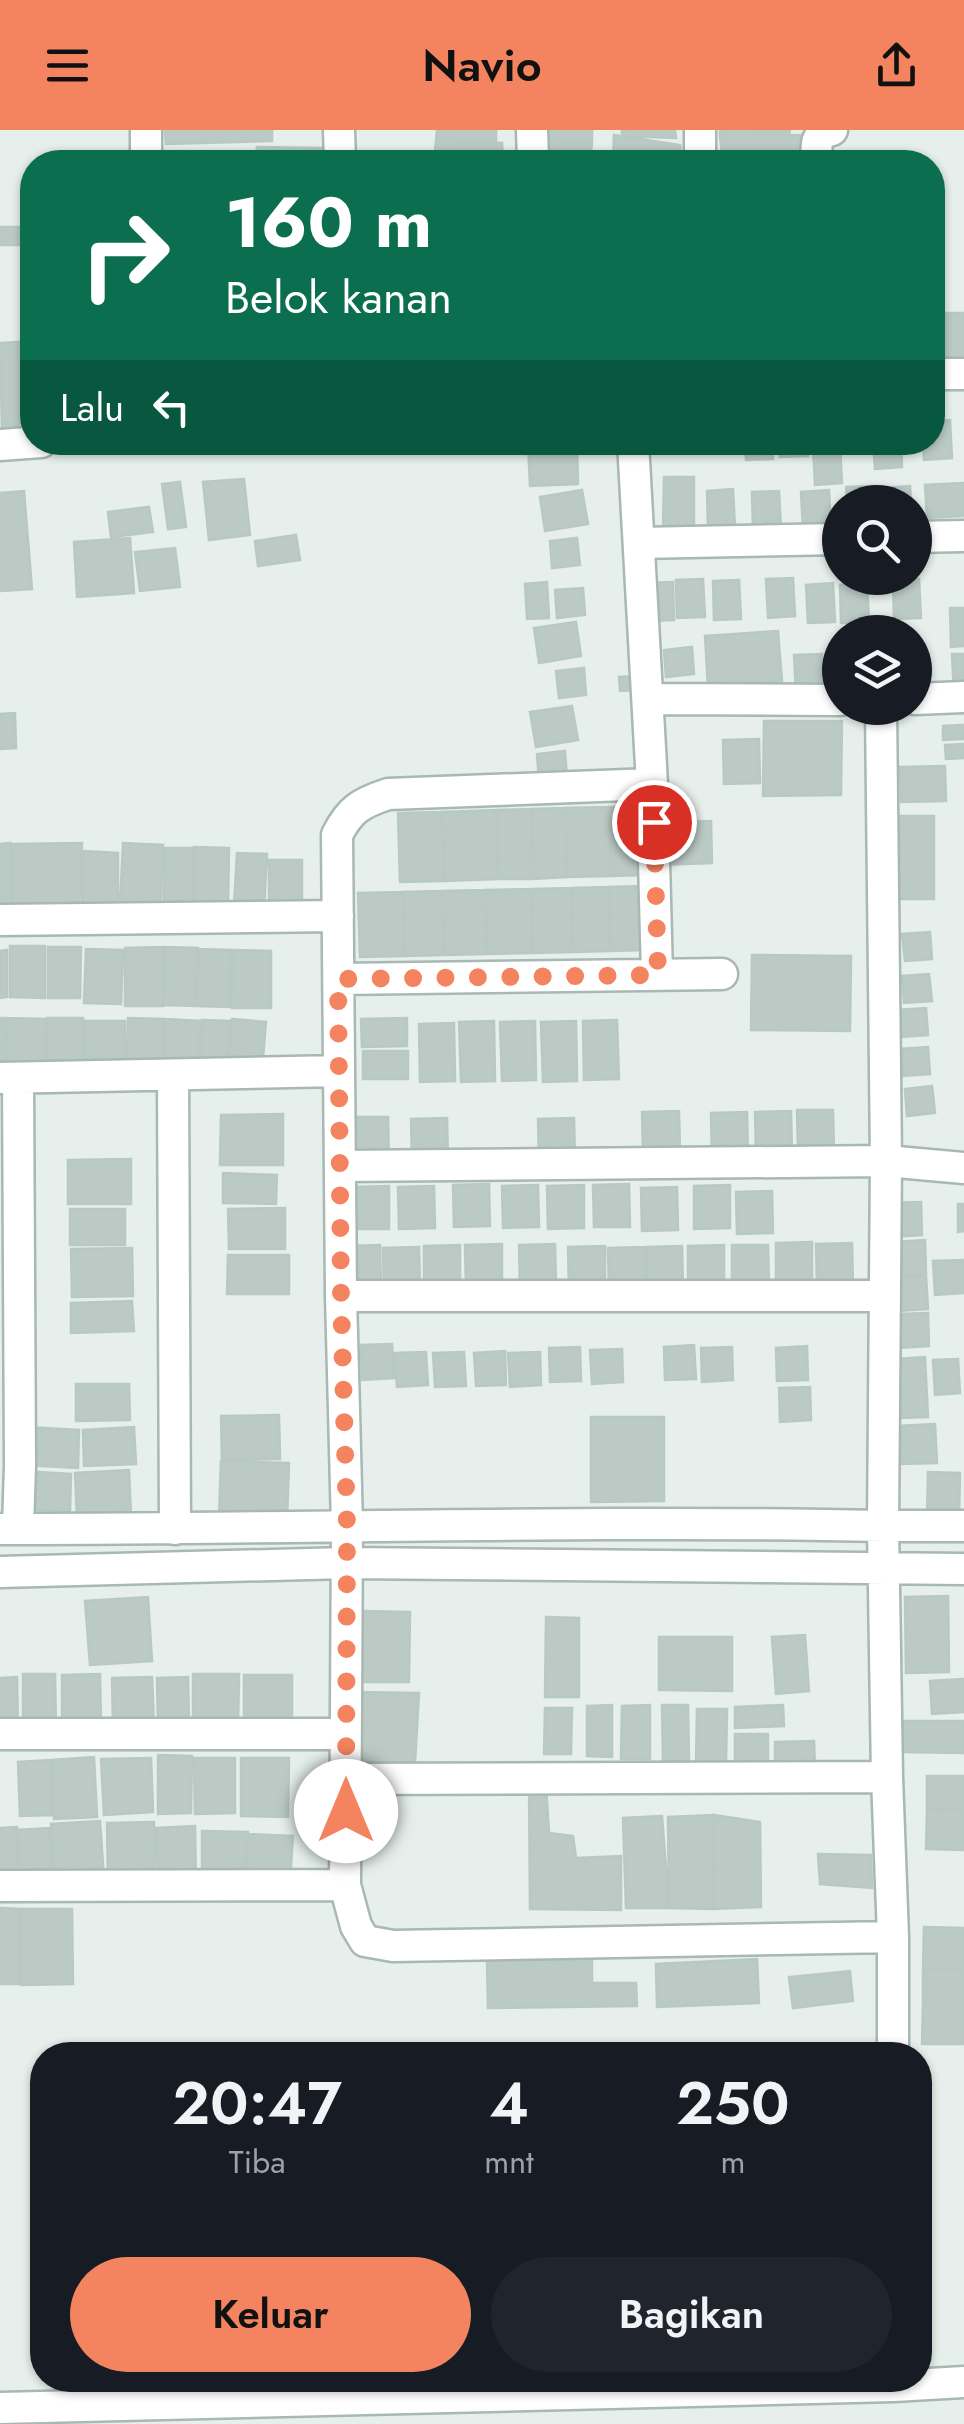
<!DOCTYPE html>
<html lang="id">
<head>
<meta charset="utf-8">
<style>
	body { margin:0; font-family:Jost,sans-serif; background:#20242c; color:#f1f3f6; height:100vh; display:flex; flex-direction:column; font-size:38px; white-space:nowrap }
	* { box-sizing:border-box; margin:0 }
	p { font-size:32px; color:#9ea1a6 }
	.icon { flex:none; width:55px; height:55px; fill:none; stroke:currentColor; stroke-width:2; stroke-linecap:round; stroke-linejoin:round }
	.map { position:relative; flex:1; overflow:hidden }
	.side { position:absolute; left:30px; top:1912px; width:902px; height:350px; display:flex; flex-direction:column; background:#171b24; border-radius:40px; box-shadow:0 2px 8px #0004 }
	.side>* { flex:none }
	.banner { position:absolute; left:20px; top:20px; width:925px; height:305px; border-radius:40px; box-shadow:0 2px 8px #0004; background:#0b6e4f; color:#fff; overflow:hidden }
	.controls { position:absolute; left:822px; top:355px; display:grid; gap:20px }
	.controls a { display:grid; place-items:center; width:110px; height:110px; border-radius:50%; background:#171b24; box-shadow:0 2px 8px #0004; font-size:50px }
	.pin { position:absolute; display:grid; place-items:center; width:85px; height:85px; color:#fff; margin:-42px; border:5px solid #fff; border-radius:50%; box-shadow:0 2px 10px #0007 }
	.me { position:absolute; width:110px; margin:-55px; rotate:0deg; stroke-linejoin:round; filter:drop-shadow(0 0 8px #0008) }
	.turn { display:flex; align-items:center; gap:35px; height:210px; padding:0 40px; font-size:45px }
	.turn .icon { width:130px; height:130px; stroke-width:2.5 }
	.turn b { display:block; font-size:70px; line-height:85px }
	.then { display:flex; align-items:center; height:95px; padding:0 40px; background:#0003; gap:20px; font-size:38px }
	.eta { display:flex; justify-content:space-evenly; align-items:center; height:170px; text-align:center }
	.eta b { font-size:60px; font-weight:600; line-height:70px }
	.button { display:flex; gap:20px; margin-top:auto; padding:20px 40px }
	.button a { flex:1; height:115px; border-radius:60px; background:#f4845f; color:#111; font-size:40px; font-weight:600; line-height:115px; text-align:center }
	.button a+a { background:#20242c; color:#f1f3f6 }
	header { display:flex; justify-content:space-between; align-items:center; height:130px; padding:0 40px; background:#f4845f; color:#111; font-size:45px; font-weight:600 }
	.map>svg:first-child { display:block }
	.building { fill:#bbcac4; stroke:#b8c9c2; stroke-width:2.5 }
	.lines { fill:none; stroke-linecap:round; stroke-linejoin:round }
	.minor-casing { stroke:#a8b8b2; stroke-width:35 }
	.minor { stroke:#fff; stroke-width:30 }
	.route { stroke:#f4845f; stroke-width:18; stroke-dasharray:0 32.4 }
</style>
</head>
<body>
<header><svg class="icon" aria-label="menu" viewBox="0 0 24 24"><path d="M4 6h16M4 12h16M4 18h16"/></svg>Navio<svg class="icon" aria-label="share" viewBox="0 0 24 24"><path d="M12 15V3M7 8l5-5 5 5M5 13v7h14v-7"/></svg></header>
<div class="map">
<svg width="964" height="2294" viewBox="0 0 964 2294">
	<rect width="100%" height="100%" fill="#e6efeb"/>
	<path class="building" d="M 165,0 L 272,0 L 272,11 L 166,14 Z
		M 437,0 L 496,0 L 496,13 L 436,10 Z
		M 542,0 L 592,0 L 592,13 L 541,10 Z
		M 622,0 L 675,0 L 676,8 L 622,6 Z
		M 720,0 L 790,0 L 789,5 L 720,6 Z
		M 614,5 L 680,15 L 681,32 L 613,32 Z
		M 806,5 L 801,32 L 723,32 L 720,6 Z
		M 436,10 L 502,13 L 503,32 L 434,32 Z
		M 541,10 L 592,13 L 590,32 L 577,30 L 543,32 Z
		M 257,17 L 322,18 L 323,32 L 256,32 Z
		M 167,22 L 237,23 L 237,32 L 167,32 Z
		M 0,97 L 32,97 L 32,115 L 0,115 Z
		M 940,183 L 964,183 L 964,237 L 939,236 Z
		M 32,211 L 32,297 L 2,299 L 0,213 Z
		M 950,290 L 952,328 L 924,330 L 923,312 L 932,312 L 932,291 Z
		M 528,312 L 577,312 L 578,354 L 530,356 Z
		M 745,312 L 772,312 L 773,329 L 746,330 Z
		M 780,312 L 807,312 L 808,326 L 780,327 Z
		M 873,312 L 901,312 L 902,337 L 875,339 Z
		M 840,315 L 842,353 L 815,355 L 813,317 Z
		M 664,347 L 694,347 L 694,401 L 663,401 Z
		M 244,349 L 250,405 L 209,410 L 203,352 Z
		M 180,352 L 186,397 L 168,399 L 162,354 Z
		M 964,353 L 964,386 L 927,388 L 925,355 Z
		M 873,356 L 874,372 L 847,372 L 846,357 Z
		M 910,356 L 911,372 L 883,372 L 883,358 Z
		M 733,359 L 735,398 L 708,399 L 707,361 Z
		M 582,360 L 588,394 L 545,401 L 540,367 Z
		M 829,360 L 831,399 L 803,400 L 801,362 Z
		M 24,361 L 32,459 L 0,461 L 0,363 Z
		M 779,361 L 781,399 L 753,400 L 752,362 Z
		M 149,377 L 153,402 L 111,407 L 108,382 Z
		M 296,405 L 300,430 L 258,436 L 255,411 Z
		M 130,408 L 134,463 L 77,467 L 74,412 Z
		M 577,408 L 580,435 L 552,438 L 550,411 Z
		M 175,418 L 180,457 L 140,461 L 135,422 Z
		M 793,448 L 795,486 L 768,488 L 766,449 Z
		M 703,449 L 705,487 L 677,488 L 676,450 Z
		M 919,449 L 921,488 L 894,489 L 893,450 Z
		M 739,450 L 741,489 L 714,490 L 713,451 Z
		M 547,452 L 549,488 L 527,489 L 525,454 Z
		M 673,452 L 674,490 L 647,491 L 645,453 Z
		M 833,453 L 835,492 L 808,493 L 806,455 Z
		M 867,453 L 869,492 L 841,493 L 840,455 Z
		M 583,458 L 585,485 L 557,488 L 555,460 Z
		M 950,478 L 964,478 L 964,516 L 951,517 Z
		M 576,492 L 581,526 L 539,533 L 534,498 Z
		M 778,501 L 782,551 L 708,557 L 705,506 Z
		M 692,517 L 694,544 L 666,547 L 664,520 Z
		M 840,523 L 840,562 L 834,562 L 832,524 Z
		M 822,524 L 823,562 L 796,564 L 794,525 Z
		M 952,524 L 964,524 L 964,562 L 954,563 Z
		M 584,538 L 586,565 L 559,568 L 556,541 Z
		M 640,546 L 641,560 L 620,561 L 619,547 Z
		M 572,576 L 578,610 L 536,617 L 530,582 Z
		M 15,583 L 16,618 L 0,619 L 0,584 Z
		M 764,591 L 842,591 L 841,665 L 763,666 Z
		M 964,595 L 964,609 L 943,610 L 943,596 Z
		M 759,609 L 760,653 L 724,654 L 723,610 Z
		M 964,614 L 964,628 L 946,629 L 945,615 Z
		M 565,621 L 567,649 L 539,651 L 537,624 Z
		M 945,636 L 946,671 L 901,672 L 900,637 Z
		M 644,676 L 646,745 L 611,746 L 609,677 Z
		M 609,677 L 611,746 L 567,747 L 565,678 Z
		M 565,678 L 567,747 L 534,749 L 532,679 Z
		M 532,679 L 534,749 L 498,749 L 496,680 Z
		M 496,680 L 498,749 L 444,751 L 442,682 Z
		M 442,682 L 444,751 L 400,752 L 398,683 Z
		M 899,686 L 934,686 L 934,769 L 900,769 Z
		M 711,691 L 712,733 L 658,735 L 657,693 Z
		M 10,713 L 12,776 L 0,777 L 0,714 Z
		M 82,713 L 79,778 L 12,777 L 12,714 Z
		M 123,713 L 163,715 L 161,777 L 120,776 Z
		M 194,717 L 229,718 L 228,776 L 194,776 Z
		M 165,718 L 193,718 L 192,778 L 164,778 Z
		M 83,721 L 118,723 L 118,776 L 82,775 Z
		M 237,723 L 267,724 L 264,778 L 234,776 Z
		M 269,730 L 302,730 L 302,780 L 269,780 Z
		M 645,756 L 647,820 L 610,821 L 609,757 Z
		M 609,757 L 610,821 L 573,822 L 572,758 Z
		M 572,758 L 573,822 L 533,823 L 531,759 Z
		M 531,759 L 533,823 L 487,824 L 485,760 Z
		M 485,760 L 487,824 L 444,825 L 442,761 Z
		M 442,761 L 444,825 L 404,826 L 403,762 Z
		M 403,762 L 404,826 L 360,827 L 358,763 Z
		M 930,802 L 932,829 L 905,831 L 902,804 Z
		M 10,816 L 45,816 L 45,868 L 10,867 Z
		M 48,817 L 81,817 L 80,868 L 48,868 Z
		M 163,817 L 163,876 L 125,876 L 125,818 Z
		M 165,817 L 198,818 L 196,876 L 163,875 Z
		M 86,819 L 123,820 L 121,874 L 84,873 Z
		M 198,819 L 231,820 L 230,877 L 197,876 Z
		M 7,820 L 7,867 L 0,868 L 0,821 Z
		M 233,820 L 271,821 L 271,878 L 232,878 Z
		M 752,825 L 851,826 L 850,901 L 751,900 Z
		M 929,844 L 932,871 L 904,873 L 902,846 Z
		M 926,878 L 928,905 L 901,907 L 898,880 Z
		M 0,888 L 6,888 L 4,938 L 0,937 Z
		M 7,888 L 47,889 L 45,939 L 6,938 Z
		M 47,888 L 83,888 L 82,940 L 47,940 Z
		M 128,888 L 164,889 L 163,939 L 127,938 Z
		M 407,888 L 407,916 L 362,917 L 361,889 Z
		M 165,889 L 200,891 L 198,939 L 163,937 Z
		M 232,889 L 266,892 L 262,940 L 228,938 Z
		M 202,890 L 230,891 L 228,939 L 200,938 Z
		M 617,890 L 619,949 L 584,950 L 583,891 Z
		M 84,891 L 125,891 L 125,940 L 84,940 Z
		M 494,891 L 495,951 L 461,952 L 459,892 Z
		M 535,891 L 536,950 L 502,951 L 500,892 Z
		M 576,891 L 577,951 L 543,952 L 541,892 Z
		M 454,893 L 455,951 L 420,952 L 419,894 Z
		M 928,917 L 930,944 L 903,946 L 900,919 Z
		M 363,921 L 408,921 L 408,949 L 363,949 Z
		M 932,956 L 935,983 L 907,986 L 905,959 Z
		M 797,980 L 833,980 L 834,1022 L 798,1023 Z
		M 679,981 L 680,1023 L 643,1024 L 642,982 Z
		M 791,981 L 792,1024 L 756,1024 L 755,982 Z
		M 747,982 L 748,1025 L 712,1025 L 711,983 Z
		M 283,984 L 283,1035 L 220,1035 L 221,985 Z
		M 352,987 L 388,987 L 389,1029 L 353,1030 Z
		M 447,988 L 448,1030 L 412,1031 L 411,989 Z
		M 574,988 L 575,1030 L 539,1031 L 538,989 Z
		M 131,1029 L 131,1074 L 68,1074 L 68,1030 Z
		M 223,1043 L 277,1045 L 276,1074 L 223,1073 Z
		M 489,1054 L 490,1096 L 454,1097 L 453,1055 Z
		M 629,1054 L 630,1097 L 594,1097 L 593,1055 Z
		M 538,1055 L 539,1097 L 503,1098 L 502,1056 Z
		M 584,1055 L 584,1098 L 548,1099 L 547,1056 Z
		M 730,1055 L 730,1098 L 694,1099 L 694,1056 Z
		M 389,1056 L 389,1099 L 353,1099 L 352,1057 Z
		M 434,1056 L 435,1098 L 399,1099 L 398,1057 Z
		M 677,1057 L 678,1100 L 642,1101 L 641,1058 Z
		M 772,1061 L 773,1103 L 737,1104 L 736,1062 Z
		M 921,1072 L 922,1105 L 891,1107 L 890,1073 Z
		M 958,1074 L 964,1074 L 964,1101 L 958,1102 Z
		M 285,1078 L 285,1119 L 229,1119 L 228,1079 Z
		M 70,1079 L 125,1079 L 125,1115 L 70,1115 Z
		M 925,1110 L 926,1144 L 895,1145 L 894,1112 Z
		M 812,1112 L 812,1154 L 776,1155 L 776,1113 Z
		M 852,1113 L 853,1156 L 817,1156 L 816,1114 Z
		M 502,1114 L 502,1156 L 466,1157 L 465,1115 Z
		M 555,1114 L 556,1157 L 520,1158 L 519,1115 Z
		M 380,1115 L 381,1158 L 345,1159 L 344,1116 Z
		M 460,1115 L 460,1157 L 424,1158 L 424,1116 Z
		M 724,1115 L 724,1158 L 688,1158 L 688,1116 Z
		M 732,1115 L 768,1115 L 769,1157 L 732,1158 Z
		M 605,1116 L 605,1159 L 569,1160 L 568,1117 Z
		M 682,1116 L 683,1158 L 647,1159 L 646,1117 Z
		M 419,1117 L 420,1159 L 384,1160 L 383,1118 Z
		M 645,1117 L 645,1160 L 609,1160 L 608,1118 Z
		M 132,1118 L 133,1166 L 72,1167 L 71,1119 Z
		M 228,1125 L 289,1125 L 289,1164 L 227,1164 Z
		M 964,1130 L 964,1163 L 935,1165 L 933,1131 Z
		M 926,1146 L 928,1179 L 896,1181 L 895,1147 Z
		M 132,1171 L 134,1201 L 71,1203 L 71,1173 Z
		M 928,1183 L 929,1216 L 898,1218 L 897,1184 Z
		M 392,1214 L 394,1248 L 362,1250 L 361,1215 Z
		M 694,1215 L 696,1249 L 665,1250 L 664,1217 Z
		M 807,1216 L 808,1250 L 777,1251 L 776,1218 Z
		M 580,1217 L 581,1251 L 550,1252 L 549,1218 Z
		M 732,1217 L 733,1250 L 702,1252 L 701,1218 Z
		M 622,1219 L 623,1252 L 592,1254 L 590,1220 Z
		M 505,1221 L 506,1255 L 476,1256 L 474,1223 Z
		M 426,1222 L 428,1255 L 397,1257 L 395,1223 Z
		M 464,1222 L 466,1256 L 435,1257 L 433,1223 Z
		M 540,1222 L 541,1255 L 510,1257 L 508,1223 Z
		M 925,1227 L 928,1287 L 901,1288 L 898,1229 Z
		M 958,1229 L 960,1263 L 935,1265 L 933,1230 Z
		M 76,1254 L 129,1254 L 130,1290 L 76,1291 Z
		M 810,1257 L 811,1290 L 780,1292 L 779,1258 Z
		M 279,1285 L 280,1329 L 222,1330 L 221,1286 Z
		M 591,1287 L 664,1287 L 664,1371 L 591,1372 Z
		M 935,1294 L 937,1333 L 899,1334 L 897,1296 Z
		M 26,1297 L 79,1300 L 78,1338 L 24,1335 Z
		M 134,1297 L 136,1334 L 84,1336 L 83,1300 Z
		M 221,1331 L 289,1333 L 287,1390 L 219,1388 Z
		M 129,1340 L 131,1385 L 77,1387 L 75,1343 Z
		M 22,1341 L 71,1344 L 70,1381 L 21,1380 Z
		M 928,1342 L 960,1343 L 959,1389 L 927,1389 Z
		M 948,1466 L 949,1542 L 906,1543 L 905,1467 Z
		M 148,1467 L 152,1531 L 90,1535 L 85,1471 Z
		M 359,1481 L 410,1482 L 409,1552 L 358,1552 Z
		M 546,1487 L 579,1488 L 579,1567 L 545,1567 Z
		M 805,1505 L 809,1561 L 776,1564 L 772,1507 Z
		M 659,1507 L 732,1507 L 732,1561 L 659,1560 Z
		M 23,1544 L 55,1544 L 56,1598 L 23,1598 Z
		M 100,1544 L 101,1597 L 62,1598 L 62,1545 Z
		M 193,1544 L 239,1544 L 238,1595 L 193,1595 Z
		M 244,1545 L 292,1545 L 292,1595 L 244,1594 Z
		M 17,1547 L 18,1598 L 0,1598 L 0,1548 Z
		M 152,1547 L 154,1596 L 113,1597 L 112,1548 Z
		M 188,1547 L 189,1596 L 158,1597 L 157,1548 Z
		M 964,1549 L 964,1582 L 932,1584 L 930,1551 Z
		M 355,1562 L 419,1563 L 415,1633 L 353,1632 Z
		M 612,1575 L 612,1627 L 587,1626 L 587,1576 Z
		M 650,1575 L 650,1629 L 621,1629 L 622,1576 Z
		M 662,1575 L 688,1575 L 689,1631 L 663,1631 Z
		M 783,1575 L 784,1596 L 735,1598 L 735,1577 Z
		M 545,1578 L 572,1578 L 571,1624 L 544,1624 Z
		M 697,1579 L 727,1579 L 726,1632 L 696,1632 Z
		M 903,1591 L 964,1591 L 964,1623 L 902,1622 Z
		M 735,1604 L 768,1604 L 768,1638 L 735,1638 Z
		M 814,1611 L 815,1638 L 775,1639 L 775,1612 Z
		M 158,1625 L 192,1626 L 191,1683 L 158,1684 Z
		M 94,1627 L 97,1687 L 54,1689 L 52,1630 Z
		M 151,1628 L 153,1682 L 104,1685 L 101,1629 Z
		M 194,1628 L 235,1628 L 235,1683 L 195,1684 Z
		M 241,1628 L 289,1628 L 288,1687 L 241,1686 Z
		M 50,1630 L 52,1685 L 20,1686 L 18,1632 Z
		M 927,1646 L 964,1646 L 964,1680 L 927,1679 Z
		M 529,1652 L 546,1655 L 549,1703 L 573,1706 L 576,1728 L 621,1726 L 621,1780 L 530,1779 Z
		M 927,1679 L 964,1680 L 964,1720 L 926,1719 Z
		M 714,1685 L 760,1692 L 761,1777 L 713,1779 Z
		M 714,1685 L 713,1779 L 669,1778 L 668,1687 Z
		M 662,1686 L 669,1778 L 626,1778 L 623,1688 Z
		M 100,1691 L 104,1749 L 54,1752 L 51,1694 Z
		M 154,1692 L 154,1749 L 108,1750 L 107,1693 Z
		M 195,1696 L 196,1749 L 157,1750 L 156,1698 Z
		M 17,1697 L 18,1748 L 0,1748 L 0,1698 Z
		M 49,1698 L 52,1747 L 21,1749 L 17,1700 Z
		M 202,1701 L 248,1702 L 245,1749 L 202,1749 Z
		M 249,1704 L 293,1706 L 290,1752 L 246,1750 Z
		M 818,1724 L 871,1725 L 872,1758 L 820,1754 Z
		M 0,1778 L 20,1779 L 19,1854 L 0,1854 Z
		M 20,1779 L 72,1779 L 73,1854 L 21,1855 Z
		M 924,1797 L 964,1798 L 964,1840 L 923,1839 Z
		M 592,1826 L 592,1853 L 636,1853 L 637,1876 L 488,1878 L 487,1828 Z
		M 757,1829 L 759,1873 L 657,1877 L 656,1834 Z
		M 923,1839 L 964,1840 L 964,1874 L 923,1874 Z
		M 850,1841 L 853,1871 L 793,1878 L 789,1847 Z
		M 923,1874 L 964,1874 L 964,1914 L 922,1914 Z"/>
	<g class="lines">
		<defs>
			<path id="minor" d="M 146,0 L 146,32
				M 339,0 L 340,32
				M 532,0 L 533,32
				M 700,32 L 700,0
				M 817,32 C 816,17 814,4 832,0
				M 932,244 L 964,244
				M 0,315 L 41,312
				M 915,407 L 964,406
				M 639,413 L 840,409
				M 648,569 L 840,570
				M 915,569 L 964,567
				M 652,654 L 657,845
				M 0,790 L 338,786
				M 339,849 L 722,844
				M 173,945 L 175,1399
				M 0,948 L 339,941
				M 341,1036 L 886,1031 L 964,1038
				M 341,1166 L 885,1166
				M 0,1399 C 294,1399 589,1390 883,1396 L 886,1031 L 881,578
				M 18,1399 L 20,1335 L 18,948
				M 0,1442 L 346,1433 L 964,1439
				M 0,1604 L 345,1604
				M 346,1649 L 887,1647
				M 345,1755 L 356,1796 L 365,1811 L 393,1816 L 893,1807
				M 0,1756 L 345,1755 L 347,1396 L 341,1166 L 337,705 C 350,679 361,673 388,664 L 652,654 L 633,312
				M 893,1925 L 893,1807 L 887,1647 L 883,1396 L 964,1396
				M 0,2278 L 894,2256 L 964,2252"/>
		</defs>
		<use href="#minor" class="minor-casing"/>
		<use href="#minor" class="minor"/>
	</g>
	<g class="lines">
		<path class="route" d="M 346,1681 L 347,1396 L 341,1166 L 338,849 L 658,845 L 654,692"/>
	</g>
</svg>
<div class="controls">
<a><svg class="icon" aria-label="search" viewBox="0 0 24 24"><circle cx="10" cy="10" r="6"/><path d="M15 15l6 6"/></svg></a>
<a><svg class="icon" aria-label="layers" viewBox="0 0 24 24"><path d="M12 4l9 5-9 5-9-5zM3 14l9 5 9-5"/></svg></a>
</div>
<div class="pin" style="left:654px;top:692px;background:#d93025"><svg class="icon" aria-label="arrive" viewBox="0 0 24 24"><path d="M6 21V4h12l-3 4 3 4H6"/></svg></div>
<svg class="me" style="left:346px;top:1681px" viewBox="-20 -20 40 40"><circle r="19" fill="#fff"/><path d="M0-13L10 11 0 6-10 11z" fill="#f4845f"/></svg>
<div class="banner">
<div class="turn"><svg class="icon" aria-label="right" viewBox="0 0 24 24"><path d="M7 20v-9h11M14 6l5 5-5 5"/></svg><div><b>160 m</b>Belok kanan</div></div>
<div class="then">Lalu<svg class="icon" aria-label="left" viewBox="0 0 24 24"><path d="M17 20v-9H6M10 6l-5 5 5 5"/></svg></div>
</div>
<section class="side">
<div class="eta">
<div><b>20:47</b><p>Tiba</p></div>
<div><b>4</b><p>mnt</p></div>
<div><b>250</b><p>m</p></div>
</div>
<div class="button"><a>Keluar</a><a>Bagikan</a></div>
</section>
</div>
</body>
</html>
